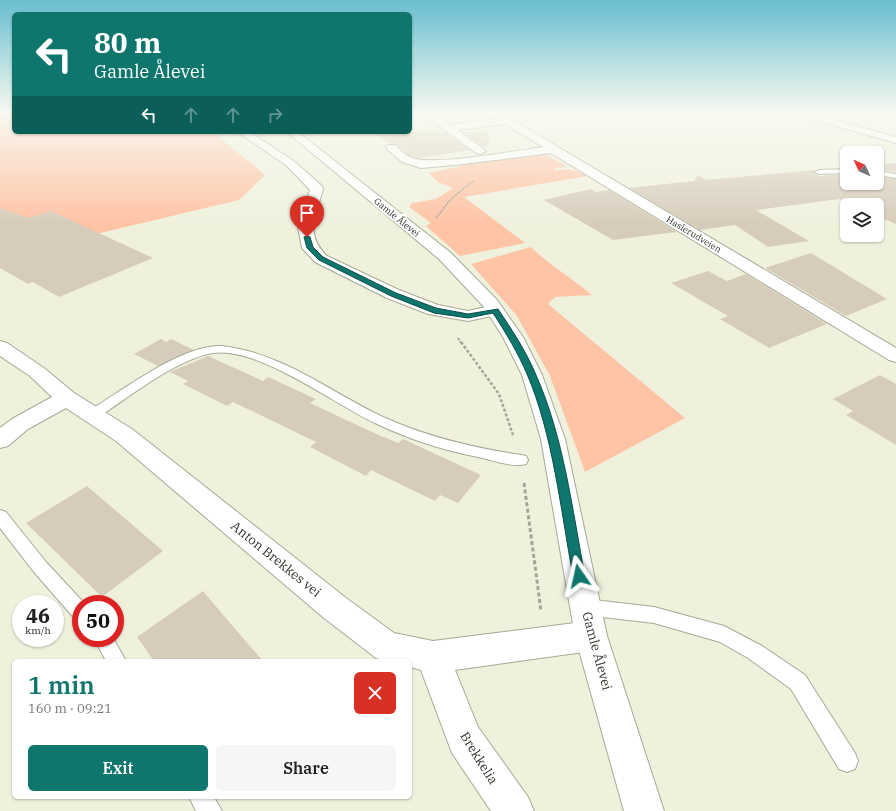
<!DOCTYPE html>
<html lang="en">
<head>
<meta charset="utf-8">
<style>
	body { margin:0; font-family:"IBM Plex Serif",serif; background:#f6f6f6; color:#202124; height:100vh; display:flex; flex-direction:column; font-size:15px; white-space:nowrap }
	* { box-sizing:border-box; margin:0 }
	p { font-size:13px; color:#757577 }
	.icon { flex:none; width:22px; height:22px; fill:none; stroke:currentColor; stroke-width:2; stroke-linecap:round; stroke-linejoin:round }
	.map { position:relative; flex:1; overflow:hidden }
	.panel { position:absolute; left:12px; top:659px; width:400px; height:140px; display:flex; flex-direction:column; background:#fff; border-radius:6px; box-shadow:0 1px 3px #0004 }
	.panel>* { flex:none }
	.top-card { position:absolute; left:12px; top:12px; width:400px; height:122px; border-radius:6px; box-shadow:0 1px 3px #0004; background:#0f766e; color:#fff; overflow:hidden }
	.needle { width:26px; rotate:314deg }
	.fabs { position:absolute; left:840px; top:146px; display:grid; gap:8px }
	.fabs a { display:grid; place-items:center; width:44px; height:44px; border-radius:6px; background:#fff; box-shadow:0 1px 3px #0004; font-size:20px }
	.speed { position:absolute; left:12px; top:595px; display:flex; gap:8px; font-size:20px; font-weight:700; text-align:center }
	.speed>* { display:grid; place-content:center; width:52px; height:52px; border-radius:50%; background:#fff; box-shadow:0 1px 3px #0004; line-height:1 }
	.speed small { font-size:10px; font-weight:400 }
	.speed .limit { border:6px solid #d22; background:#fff; color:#111 }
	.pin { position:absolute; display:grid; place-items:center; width:34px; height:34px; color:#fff; margin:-41px -17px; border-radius:50% 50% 50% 0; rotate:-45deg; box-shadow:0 0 4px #0007 }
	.pin .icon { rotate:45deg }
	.me { position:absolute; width:44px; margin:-22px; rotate:349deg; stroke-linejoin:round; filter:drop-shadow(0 0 3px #0008) }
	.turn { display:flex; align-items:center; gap:14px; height:84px; padding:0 16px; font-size:18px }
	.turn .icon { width:52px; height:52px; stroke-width:2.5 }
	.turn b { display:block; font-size:28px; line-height:34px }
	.lanes { display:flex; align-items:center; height:38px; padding:0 16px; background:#0003; justify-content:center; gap:20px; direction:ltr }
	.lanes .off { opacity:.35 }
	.round { display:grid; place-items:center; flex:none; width:42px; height:42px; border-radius:6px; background:#f6f6f6 }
	.overview { display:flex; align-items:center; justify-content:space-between; height:68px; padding:0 16px }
	h1 { font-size:24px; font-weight:600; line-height:30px; color:#0f766e }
	.button { display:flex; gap:8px; margin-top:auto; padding:8px 16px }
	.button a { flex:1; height:46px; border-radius:6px; background:#0f766e; color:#fff; font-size:16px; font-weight:600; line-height:46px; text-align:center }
	.button a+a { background:#f6f6f6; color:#202124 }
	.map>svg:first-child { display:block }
	.green { fill:#ffc3a5 }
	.building { fill:#d7ccbb }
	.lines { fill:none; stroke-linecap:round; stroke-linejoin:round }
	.lane-casing { stroke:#a7a895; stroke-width:2 }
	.street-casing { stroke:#a7a895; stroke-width:2 }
	.secondary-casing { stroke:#a7a895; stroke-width:2 }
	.path-far4 { stroke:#a4a596; stroke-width:1; stroke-dasharray:1.5 1; stroke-linecap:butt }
	.path-far3 { stroke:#a4a596; stroke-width:1.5; stroke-dasharray:2 1; stroke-linecap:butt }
	.path-far2 { stroke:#a4a596; stroke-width:2; stroke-dasharray:2.5 1.5; stroke-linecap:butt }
	.path-far1 { stroke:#a4a596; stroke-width:2.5; stroke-dasharray:3 2; stroke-linecap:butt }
	.path { stroke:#a4a596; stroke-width:3; stroke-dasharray:4 2.5; stroke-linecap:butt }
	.lane { fill:#fff; fill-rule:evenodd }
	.street { fill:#fff; fill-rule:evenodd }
	.secondary { fill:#fff; fill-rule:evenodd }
	.route { fill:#0f766e; stroke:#0a4d48 }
	.labels { text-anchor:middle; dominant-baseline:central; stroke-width:4; stroke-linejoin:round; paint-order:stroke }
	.far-street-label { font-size:9px; fill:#32332b; stroke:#fff }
	.near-street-label { font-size:13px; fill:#32332b; stroke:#fff }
</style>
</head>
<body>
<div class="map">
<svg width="896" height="811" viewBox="0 0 896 811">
	<rect width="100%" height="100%" fill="#f0f1dd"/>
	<path class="green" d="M 0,112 L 14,112 L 14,132 L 216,132 L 219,137 L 265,175 L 239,200 L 54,244 L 0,244 Z
		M 530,154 L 545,154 L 567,166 L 554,169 L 556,171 C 570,168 576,170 588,176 L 464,197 L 525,243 L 460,256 L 426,226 L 431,223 L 409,207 L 412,203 L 436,199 L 453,188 L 438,182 L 429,173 L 462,166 L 460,163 Z
		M 531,247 C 548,264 573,279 592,295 L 555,297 L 548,304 L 685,418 L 585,472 L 550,376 L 517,316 L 471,264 Z"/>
	<path class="building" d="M 375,132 L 445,132 L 469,150 L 420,158 L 412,157 L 396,144 L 390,144 Z
		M 462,132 L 488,132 L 489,146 L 484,147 Z
		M 896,163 L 896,172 L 877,170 L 877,165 Z
		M 815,170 L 814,173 L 819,176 L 847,174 L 847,183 L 877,183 L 877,177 L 896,179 L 896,224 L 877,216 L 877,205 L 853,205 L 839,199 L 756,210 L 809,241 L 768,247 L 735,225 L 700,230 L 629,188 L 694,181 L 698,175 L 706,180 Z
		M 591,189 L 596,192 L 609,190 L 677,232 L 613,240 L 544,200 Z
		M 0,208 L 28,218 L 51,211 L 153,258 L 59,297 L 33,282 L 28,284 L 0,268 Z
		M 811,253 L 887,299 L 846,316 L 765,268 Z
		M 708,271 L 727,281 L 746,274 L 827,324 L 769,348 L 720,319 L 728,316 L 671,283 Z
		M 161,339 L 166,342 L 171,339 L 194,350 L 158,366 L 134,354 Z
		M 208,356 L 263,381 L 268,377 L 316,399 L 310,403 L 372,432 L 398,443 L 403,439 L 481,475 L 458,503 L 440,495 L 435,501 L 371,470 L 366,476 L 310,447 L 316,442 L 233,402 L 227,406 L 183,384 L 188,381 L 170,372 Z
		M 880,375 L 896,384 L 896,445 L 846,415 L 853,411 L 833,399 Z
		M 87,486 L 163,551 L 102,597 L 26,523 Z
		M 203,591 L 224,616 L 263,661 L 154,661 L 137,637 Z"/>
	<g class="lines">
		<defs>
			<path id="lane" d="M 847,169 L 847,173 L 819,174 L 815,172 L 819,170 Z
				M 877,171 L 896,174 L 896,178 L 877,175 Z
				M 222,346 C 283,353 330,392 383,417 C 427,437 474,448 521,455 L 526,456 L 528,460 L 526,464 C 513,468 492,460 478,457 C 443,450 408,439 375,423 C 334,404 258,346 213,353 C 176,359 128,398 97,418 L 87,418 L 85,415 L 87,412 C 122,391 182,344 222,346 Z
				M 0,510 L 6,512 L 46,562 L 85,604 L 81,604 L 81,621 L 75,619 L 34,572 L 0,528 Z
				M 585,599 L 654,607 L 724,626 L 762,646 L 805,675 L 855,753 L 858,761 L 855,769 L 847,772 L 839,769 L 791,689 L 748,658 L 720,642 L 654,623 L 585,615 L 579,613 L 576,607 L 579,601 Z
				M 94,638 L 113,638 L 126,661 L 106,661 Z
				M 189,797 L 214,797 L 222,811 L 196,811 Z"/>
			<path id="street" d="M 420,112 L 431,112 L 449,125 L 497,119 L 487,112 L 499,112 L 896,348 L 896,362 L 889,360 L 551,153 L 455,165 L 421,168 L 402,162 L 387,149 L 386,147 L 387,145 L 395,145 C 400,149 406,156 412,158 C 434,166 515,151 543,147 L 505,124 L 457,130 L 486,151 L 480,154 L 476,153 Z
				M 791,112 L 806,112 L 896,137 L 896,143 L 793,114 Z
				M 238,132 L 250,132 L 295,162 L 322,186 L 323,189 C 316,215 304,234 327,256 L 399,290 L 438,305 L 468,311 L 495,305 L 501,306 L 504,310 L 501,314 L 468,321 L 428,314 L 387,298 L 315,262 L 302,248 L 298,227 L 310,190 L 287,166 Z
				M 0,341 L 7,343 L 44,368 L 74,393 L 132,429 L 346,598 L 394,633 L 433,641 L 591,621 L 602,626 L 607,636 L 602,646 L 591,651 L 455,670 L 478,727 L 528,797 L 534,811 L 491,811 L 452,753 L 421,670 L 410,667 L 410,661 L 384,661 L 376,658 L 324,618 L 116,441 L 66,408 L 28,429 L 8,446 L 0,448 L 0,428 L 12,419 L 52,397 L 30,376 L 0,356 Z"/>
			<path id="secondary" d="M 287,132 L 298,132 L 451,253 L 497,300 L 523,337 L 542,375 L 565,439 L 607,636 L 664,811 L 624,811 L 575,636 L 541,439 L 522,375 L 503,337 L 484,307 L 439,259 Z"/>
		</defs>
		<use href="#lane" class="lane-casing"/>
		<use href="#street" class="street-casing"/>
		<use href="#secondary" class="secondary-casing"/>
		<path class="path-far4" d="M 536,114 L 545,112"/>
		<path class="path-far3" d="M 436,218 L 451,199 L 473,181"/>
		<path class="path-far2" d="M 458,338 L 461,343"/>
		<path class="path-far1" d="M 461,342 L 499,394 L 513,435"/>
		<path class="path" d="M 524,483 L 541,611"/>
		<use href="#lane" class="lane"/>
		<use href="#street" class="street"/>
		<use href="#secondary" class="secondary"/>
	</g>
	<linearGradient id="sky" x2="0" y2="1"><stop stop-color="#68becf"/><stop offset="0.5" stop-color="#f8f9f0"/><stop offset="1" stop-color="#f8f9f0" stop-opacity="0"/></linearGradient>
	<rect width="896" height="225" fill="url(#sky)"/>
	<path class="route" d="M 307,236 L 310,237 L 313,247 L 323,257 L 396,293 L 436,308 L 468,314 L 498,309 C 512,330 526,351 536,375 C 564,438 572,509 585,576 L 583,580 L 579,582 L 575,580 L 573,576 C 561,512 553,434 527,374 C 518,353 506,333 493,313 L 468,318 L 434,313 L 391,296 L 319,260 L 307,248 L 304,237 Z"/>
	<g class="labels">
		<g class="far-street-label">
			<text transform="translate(397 217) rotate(39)">Gamle Ålevei</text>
			<text transform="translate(694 234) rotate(31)">Haslerudveien</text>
		</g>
		<g class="near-street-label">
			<text transform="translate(276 559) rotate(39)">Anton Brekkes vei</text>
			<text transform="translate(597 651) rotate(75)">Gamle Ålevei</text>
			<text transform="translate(479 758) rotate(58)">Brekkelia</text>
		</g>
	</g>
</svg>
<div class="fabs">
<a><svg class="needle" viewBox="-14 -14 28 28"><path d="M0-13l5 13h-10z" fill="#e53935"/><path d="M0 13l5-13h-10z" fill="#757577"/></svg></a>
<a><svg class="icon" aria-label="layers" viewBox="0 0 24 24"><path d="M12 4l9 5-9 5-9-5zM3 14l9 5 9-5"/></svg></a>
</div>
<div class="speed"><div>46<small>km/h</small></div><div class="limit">50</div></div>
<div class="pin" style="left:307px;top:237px;background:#d93025"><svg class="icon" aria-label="arrive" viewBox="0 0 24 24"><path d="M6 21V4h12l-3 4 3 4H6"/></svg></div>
<svg class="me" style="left:579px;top:576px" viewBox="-20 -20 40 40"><path d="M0-17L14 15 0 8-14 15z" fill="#0f766e" stroke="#fff" stroke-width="4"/></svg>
<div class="top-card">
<div class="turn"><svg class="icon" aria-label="left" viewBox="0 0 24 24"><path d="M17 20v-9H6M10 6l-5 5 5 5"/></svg><div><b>80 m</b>Gamle Ålevei</div></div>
<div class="lanes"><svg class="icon" aria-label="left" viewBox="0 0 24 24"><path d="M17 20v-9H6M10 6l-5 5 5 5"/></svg><svg class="icon off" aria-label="ahead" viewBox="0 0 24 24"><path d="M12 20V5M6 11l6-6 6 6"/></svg><svg class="icon off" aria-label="ahead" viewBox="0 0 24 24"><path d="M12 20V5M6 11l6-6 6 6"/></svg><svg class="icon off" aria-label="right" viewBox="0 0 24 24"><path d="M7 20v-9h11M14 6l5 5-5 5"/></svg></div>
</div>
<section class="panel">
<div class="overview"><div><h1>1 min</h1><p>160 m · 09:21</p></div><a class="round" style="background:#d93025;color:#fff"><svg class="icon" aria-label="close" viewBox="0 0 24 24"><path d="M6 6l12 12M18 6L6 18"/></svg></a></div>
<div class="button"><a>Exit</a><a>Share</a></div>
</section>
</div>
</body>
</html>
